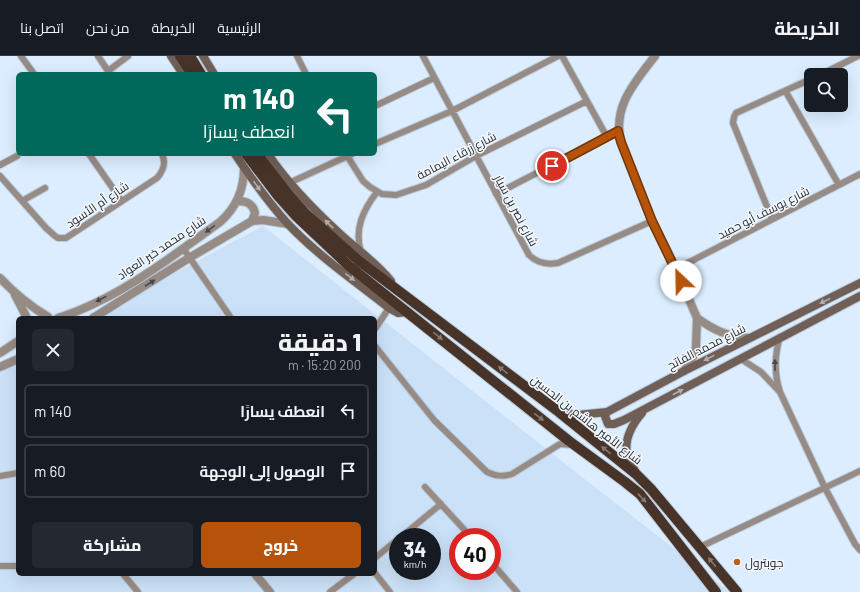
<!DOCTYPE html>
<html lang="ar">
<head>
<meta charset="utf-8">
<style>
	body { margin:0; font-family:Barlow,Cairo,sans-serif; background:#242831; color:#f1f3f6; direction:rtl; height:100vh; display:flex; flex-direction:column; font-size:15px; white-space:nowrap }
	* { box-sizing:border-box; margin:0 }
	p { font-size:13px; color:#9ea1a6 }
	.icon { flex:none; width:22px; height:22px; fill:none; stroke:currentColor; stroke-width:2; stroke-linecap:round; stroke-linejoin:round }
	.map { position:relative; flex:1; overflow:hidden; direction:ltr }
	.details { position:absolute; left:16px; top:260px; width:361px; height:260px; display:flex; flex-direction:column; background:#171b24; border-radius:6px; box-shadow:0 4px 16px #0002; direction:rtl }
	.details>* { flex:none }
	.guide { position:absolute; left:16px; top:16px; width:361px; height:84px; border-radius:6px; box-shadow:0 4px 16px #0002; direction:rtl; background:#00695c; color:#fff; overflow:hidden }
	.fabs { position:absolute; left:804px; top:12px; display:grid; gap:8px }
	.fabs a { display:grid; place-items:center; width:44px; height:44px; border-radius:6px; background:#171b24; box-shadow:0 4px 16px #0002; font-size:20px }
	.speed { position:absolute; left:389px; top:472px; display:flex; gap:8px; font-size:20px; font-weight:700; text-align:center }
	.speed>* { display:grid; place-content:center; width:52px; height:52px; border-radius:50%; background:#171b24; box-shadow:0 4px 16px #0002; line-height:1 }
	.speed small { font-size:10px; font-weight:400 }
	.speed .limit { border:6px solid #d22; background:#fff; color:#111 }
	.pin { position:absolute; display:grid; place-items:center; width:34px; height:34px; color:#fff; margin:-17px; border:2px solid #fff; border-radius:50%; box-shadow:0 1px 4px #0007 }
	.me { position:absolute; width:44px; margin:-22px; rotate:336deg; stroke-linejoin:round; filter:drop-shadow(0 0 3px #0008) }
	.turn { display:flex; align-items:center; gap:14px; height:84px; padding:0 16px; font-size:18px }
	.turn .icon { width:52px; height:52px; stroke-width:2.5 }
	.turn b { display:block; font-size:28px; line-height:34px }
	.round { display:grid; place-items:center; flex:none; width:42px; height:42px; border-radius:6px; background:#242831 }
	.summary { display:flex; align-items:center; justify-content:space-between; height:68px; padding:0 16px }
	h1 { font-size:24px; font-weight:800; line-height:30px }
	.primary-button { display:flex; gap:8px; margin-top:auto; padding:8px 16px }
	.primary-button a { flex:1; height:46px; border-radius:6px; background:#b45309; color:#fff; font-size:16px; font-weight:800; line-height:46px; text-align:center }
	.primary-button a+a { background:#242831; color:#f1f3f6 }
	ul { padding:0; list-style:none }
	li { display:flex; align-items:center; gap:12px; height:54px; margin:0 8px 6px; padding:0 8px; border:2px solid #363941; border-radius:6px }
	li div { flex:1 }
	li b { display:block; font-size:15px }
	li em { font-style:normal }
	header { display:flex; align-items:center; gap:24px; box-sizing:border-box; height:56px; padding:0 20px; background:#171b24; border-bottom:1px solid #363941 }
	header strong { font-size:19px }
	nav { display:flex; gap:22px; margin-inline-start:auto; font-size:14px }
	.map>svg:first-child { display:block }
	.built { fill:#cbe1f7; fill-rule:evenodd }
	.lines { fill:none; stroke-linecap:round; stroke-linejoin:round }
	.minor-casing { stroke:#bacada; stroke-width:8 }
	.tertiary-casing { stroke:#bacada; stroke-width:10 }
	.secondary-casing { stroke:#bacada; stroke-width:10 }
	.trunk-casing { stroke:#bacada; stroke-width:12 }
	.minor { stroke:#978b85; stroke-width:6 }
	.tertiary { stroke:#978b85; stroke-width:8 }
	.secondary { stroke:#6f5f56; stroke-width:8 }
	.trunk { stroke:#473328; stroke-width:10 }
	.oneway { fill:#b2acaa }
	.oneway2 { fill:#46484c }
	.oneway3 { fill:#847873 }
	.route-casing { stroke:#753606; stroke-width:10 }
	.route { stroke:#b45309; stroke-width:7 }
	.poi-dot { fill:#bf6017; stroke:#f4f8fd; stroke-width:1.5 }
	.labels { text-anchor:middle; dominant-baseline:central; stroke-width:3; stroke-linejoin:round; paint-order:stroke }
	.street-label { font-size:12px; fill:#242c34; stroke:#f4f8fd }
	.poi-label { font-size:12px; fill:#242c34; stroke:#f4f8fd; text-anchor:start }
</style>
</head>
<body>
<header>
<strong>الخريطة</strong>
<nav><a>الرئيسية</a><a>الخريطة</a><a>من نحن</a><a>اتصل بنا</a></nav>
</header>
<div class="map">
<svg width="860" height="536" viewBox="0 0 860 536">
	<rect width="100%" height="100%" fill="#dbedfe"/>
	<path class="built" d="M 263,170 L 587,425 L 730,536 L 0,536 L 0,311 L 18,301 L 18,518 L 375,518 L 375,262 L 91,262 ZM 398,481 L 432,481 L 432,515 L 398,515 ZM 458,481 L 492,481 L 492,515 L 458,515 Z"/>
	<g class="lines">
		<defs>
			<path id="minor" d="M 21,0 L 34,18
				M 98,0 L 110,18
				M 297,0 L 306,18
				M 423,0 L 529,199 C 537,207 547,209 558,207 L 652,165
				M 562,0 L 607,81
				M 108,15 L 128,0
				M 820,19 L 858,0
				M 786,36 L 839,129
				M 375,50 L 434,22
				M 375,88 L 452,55 L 558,0
				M 89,98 L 121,144
				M 346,98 L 363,125 L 370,131 L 382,138 L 396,139 L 426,129 L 476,100 L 587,45
				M 0,109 L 17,100
				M 0,120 L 46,172 L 55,180 L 58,182 L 66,182 L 157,122 C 164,114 166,107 162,98
				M 289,127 L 352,98
				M 496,138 L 618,75
				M 22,145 L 45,132
				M 772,163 L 733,67 L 734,61 L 736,57 L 811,23
				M 183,192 L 231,262
				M 361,196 C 354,173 363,154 377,136
				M 676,213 L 860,118
				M 375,273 L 389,252
				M 780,281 C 774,300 774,317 780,336 L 825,432 L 855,488 L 860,494
				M 375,290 L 434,364 L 487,416 C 496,420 502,421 512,418 L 560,388 L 572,389
				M 741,303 L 761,316 L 779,335
				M 0,420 L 18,417
				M 425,431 L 471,481
				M 401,481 L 441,448
				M 700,491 L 860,415
				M 375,502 L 398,483
				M 492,507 L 517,536
				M 0,510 L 18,510
				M 375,517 L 390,536
				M 123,518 L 138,536
				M 330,536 L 354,518"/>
			<path id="tertiary" d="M 655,0 C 635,26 612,51 621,86 L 652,165 L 676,213 L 697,262 L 696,291 L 693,301 L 684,315
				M 238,145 C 247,145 253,148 255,157 L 252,165
				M 0,222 C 14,237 30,250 48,261
				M 15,239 L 27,262
				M 58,262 C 118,243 170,202 220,166 C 237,151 244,134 244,112
				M 93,262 L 189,202 L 252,165 L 263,164 L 288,168
				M 697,262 C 715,275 727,280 749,282
				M 0,297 L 18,285
				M 0,311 L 18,303
				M 255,518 L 270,536"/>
			<path id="secondary" d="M 171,0 L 183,18
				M 203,0 L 214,18
				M 235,98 C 251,122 268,146 287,167 C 317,199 355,225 389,252 L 398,257 L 407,256
				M 268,98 C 288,128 313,153 339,177 C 356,193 376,206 391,225
				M 559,356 L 578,359 L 607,356 L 684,315 L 860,227
				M 607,356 L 605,360 L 608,368 L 614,368 L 624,364 L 860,240
				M 636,417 C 633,411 629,404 627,397 C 624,383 633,367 642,357"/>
			<path id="trunk" d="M 180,0 L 192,18
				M 190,0 L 201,18
				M 246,98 L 278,140 L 295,159 L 349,210 L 569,385 L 625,426 L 640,438 L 716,536
				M 257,98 L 289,139 L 306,158 L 359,205 L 559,356 L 636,418 L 651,433 L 737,536"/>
		</defs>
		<use href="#minor" class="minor-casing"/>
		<use href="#tertiary" class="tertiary-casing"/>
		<use href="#secondary" class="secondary-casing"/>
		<use href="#trunk" class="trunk-casing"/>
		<use href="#minor" class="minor"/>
		<use href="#tertiary" class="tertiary"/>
		<use href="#secondary" class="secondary"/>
		<use href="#trunk" class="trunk"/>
	</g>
	<defs><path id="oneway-solid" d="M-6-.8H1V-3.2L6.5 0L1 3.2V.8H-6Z"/></defs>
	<g class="oneway">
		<use href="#oneway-solid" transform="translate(257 130) rotate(55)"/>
		<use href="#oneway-solid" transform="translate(329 168) rotate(-136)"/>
		<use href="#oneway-solid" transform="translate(350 221) rotate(38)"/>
		<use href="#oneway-solid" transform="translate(825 245) rotate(154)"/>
		<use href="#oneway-solid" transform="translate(709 302) rotate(153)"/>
		<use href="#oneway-solid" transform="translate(678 336) rotate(-28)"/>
	</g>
	<g class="oneway2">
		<use href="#oneway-solid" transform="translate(210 173) rotate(144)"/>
		<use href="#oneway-solid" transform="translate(150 227) rotate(-32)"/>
		<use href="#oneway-solid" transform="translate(101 243) rotate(153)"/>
		<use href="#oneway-solid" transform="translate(775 309) rotate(-90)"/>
	</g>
	<g class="oneway3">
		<use href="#oneway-solid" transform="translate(438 280) rotate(38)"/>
		<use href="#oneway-solid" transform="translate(503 314) rotate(-143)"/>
		<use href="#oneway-solid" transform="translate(539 361) rotate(38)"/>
		<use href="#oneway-solid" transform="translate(606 394) rotate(-141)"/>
		<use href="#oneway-solid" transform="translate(642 442) rotate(47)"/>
		<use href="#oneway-solid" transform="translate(712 506) rotate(-129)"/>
	</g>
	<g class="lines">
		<defs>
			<path id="route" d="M 552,110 L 618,75 L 621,86 L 652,165 L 681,225"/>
		</defs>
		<use href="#route" class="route-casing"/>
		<use href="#route" class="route"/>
	</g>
	<circle class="poi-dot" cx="737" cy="506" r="4"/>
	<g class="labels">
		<g class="street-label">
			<text transform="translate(456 99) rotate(-28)">شارع زرقاء اليمامة</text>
			<text transform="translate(97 148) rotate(-34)">شارع أم الأسود</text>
			<text transform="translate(517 154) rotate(62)">شارع نصر بن سيار</text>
			<text transform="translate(763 156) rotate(-27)">شارع يوسف أبو حميد</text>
			<text transform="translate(161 191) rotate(-34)">شارع محمد خير العواد</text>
			<text transform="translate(706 290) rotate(-27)">شارع محمد الفاتح</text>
			<text transform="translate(587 363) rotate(38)">شارع الأمير هاشم بن الحسين</text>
		</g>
		<g class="poi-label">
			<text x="745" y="506">جوبترول</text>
		</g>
	</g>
</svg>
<div class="fabs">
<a><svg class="icon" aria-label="search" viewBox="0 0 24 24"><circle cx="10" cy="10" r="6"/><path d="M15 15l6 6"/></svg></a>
</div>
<div class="speed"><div>34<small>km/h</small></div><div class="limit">40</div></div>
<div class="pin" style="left:552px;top:110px;background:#d93025"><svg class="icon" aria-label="arrive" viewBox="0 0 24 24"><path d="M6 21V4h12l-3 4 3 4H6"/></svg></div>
<svg class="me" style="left:681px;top:225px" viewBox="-20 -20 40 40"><circle r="19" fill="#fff"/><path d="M0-13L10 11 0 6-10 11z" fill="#b45309"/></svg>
<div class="guide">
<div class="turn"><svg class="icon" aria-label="left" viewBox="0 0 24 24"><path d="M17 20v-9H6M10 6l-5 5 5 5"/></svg><div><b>140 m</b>انعطف يسارًا</div></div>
</div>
<section class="details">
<div class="summary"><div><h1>1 دقيقة</h1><p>200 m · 15:20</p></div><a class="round"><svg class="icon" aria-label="close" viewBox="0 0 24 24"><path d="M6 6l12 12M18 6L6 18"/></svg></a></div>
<ul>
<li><svg class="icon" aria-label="left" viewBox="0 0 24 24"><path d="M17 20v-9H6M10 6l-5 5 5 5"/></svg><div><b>انعطف يسارًا</b></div><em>140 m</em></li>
<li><svg class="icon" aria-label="arrive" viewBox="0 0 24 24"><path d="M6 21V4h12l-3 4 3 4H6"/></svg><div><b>الوصول إلى الوجهة</b></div><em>60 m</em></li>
</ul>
<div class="primary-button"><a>خروج</a><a>مشاركة</a></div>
</section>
</div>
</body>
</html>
